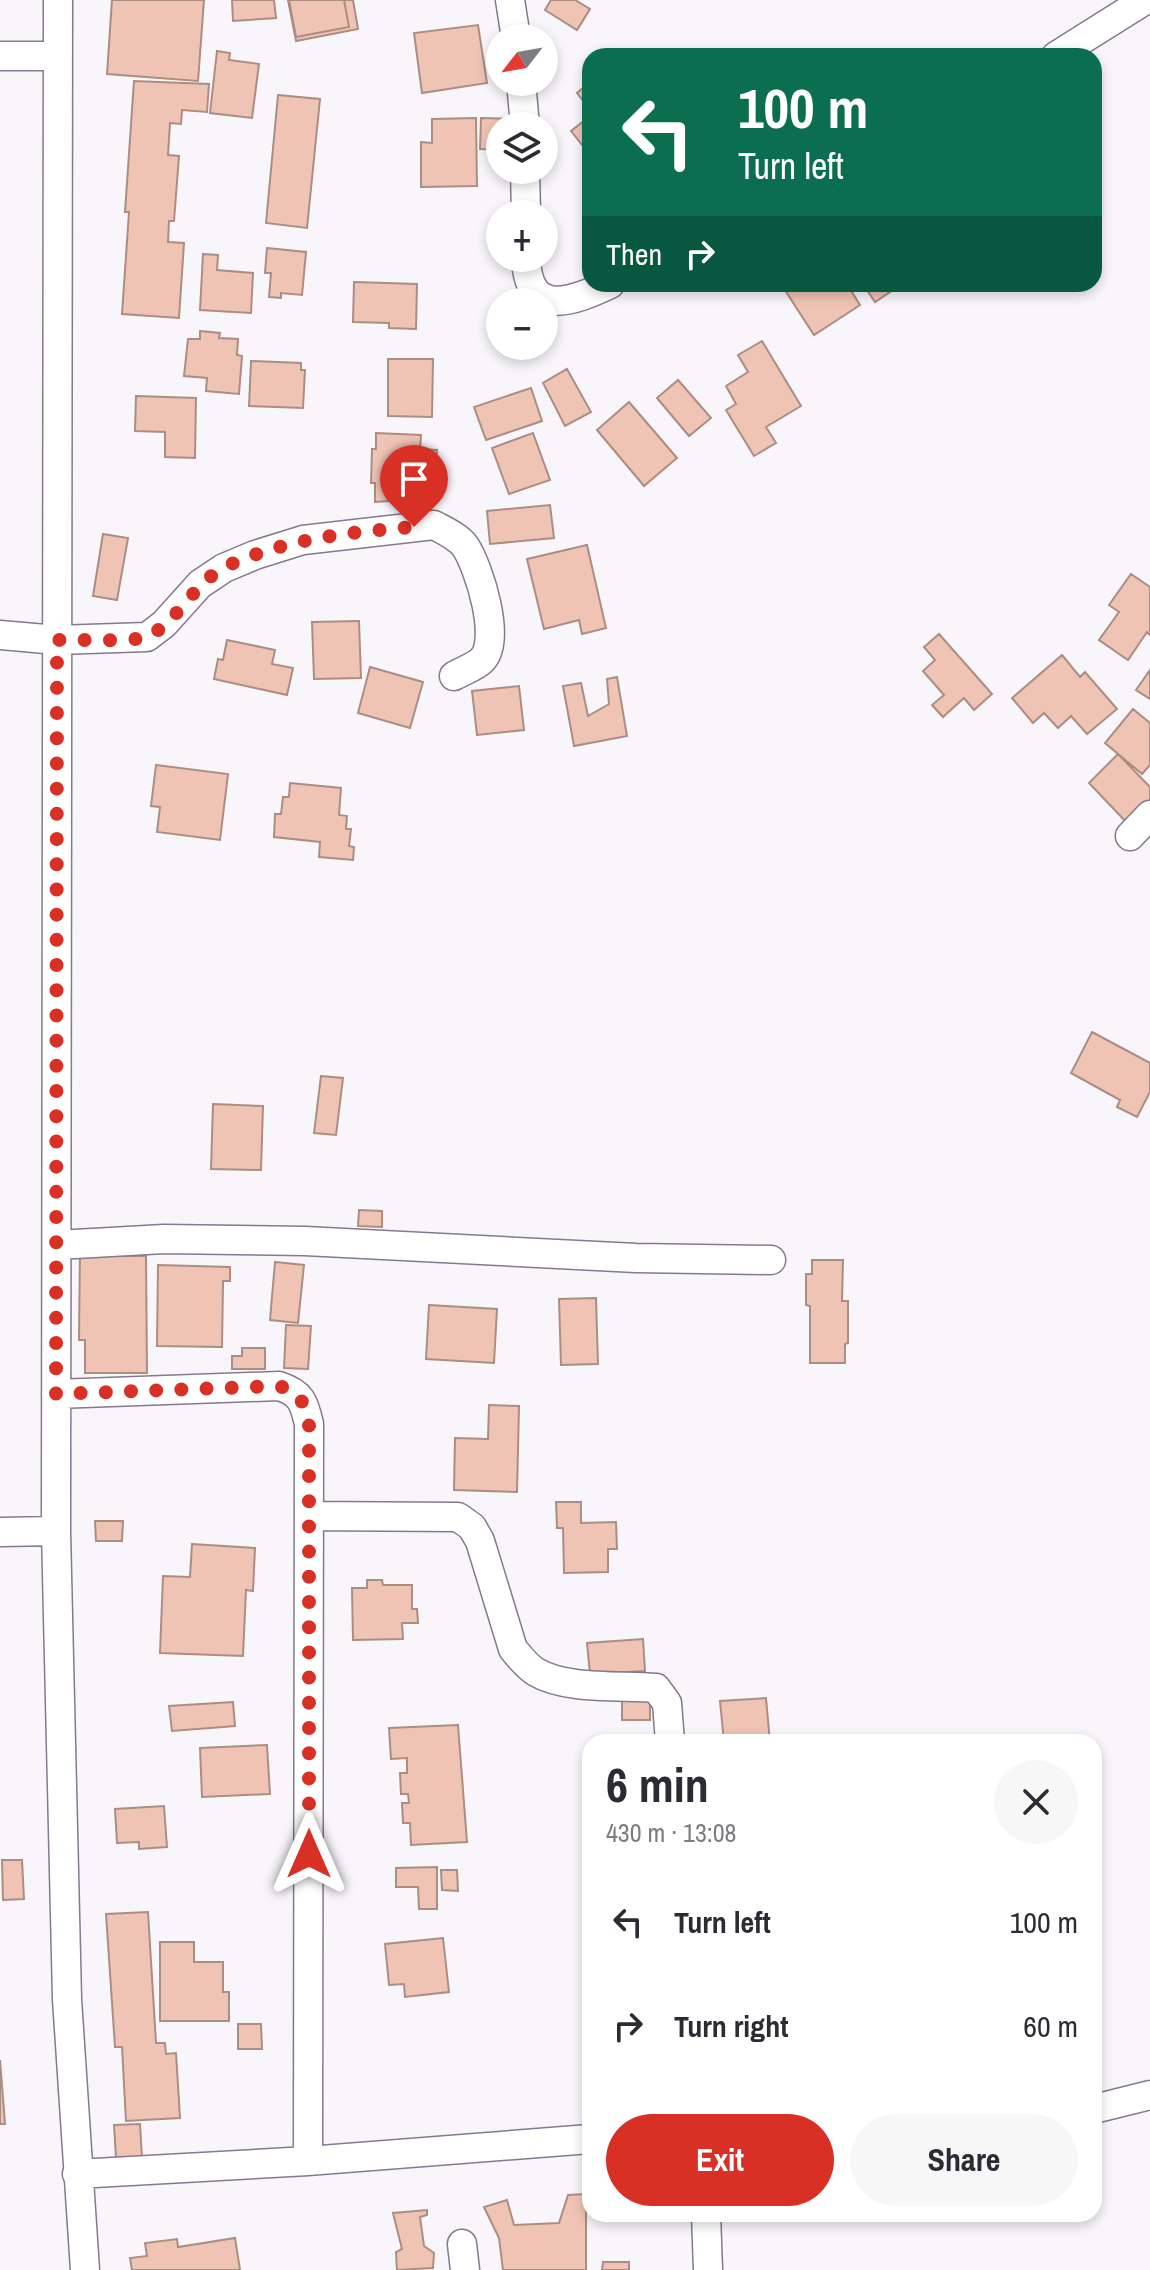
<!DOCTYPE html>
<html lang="en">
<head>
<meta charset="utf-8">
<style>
	body { margin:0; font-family:"Archivo Narrow",sans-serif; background:#f7f7f7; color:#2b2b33; height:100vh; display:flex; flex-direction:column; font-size:30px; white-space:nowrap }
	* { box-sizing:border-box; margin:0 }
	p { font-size:26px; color:#7c7c81 }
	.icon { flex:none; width:44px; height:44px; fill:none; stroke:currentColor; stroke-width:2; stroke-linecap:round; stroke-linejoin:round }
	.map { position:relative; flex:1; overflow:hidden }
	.panel { position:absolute; left:582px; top:1734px; width:520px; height:488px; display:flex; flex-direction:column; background:#fff; border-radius:24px; box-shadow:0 4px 12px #0003 }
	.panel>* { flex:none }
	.hud { position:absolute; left:582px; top:48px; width:520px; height:244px; border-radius:24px; box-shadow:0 4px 12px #0003; background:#0b6e4f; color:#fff; overflow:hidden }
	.needle { width:52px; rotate:239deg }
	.tools { position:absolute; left:486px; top:24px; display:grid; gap:16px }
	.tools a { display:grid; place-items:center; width:72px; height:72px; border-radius:50%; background:#fff; box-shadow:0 4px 12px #0003; font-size:40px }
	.pin { position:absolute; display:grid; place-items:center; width:68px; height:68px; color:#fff; margin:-82px -34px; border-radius:50% 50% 50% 0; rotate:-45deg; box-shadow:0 0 8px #0007 }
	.pin .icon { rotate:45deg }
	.me { position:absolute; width:88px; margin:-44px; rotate:0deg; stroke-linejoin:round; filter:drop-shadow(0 0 6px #0008) }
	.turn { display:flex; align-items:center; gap:28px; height:168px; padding:0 24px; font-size:36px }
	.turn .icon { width:104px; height:104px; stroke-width:2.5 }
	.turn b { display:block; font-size:56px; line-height:68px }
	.then { display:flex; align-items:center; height:76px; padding:0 24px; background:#0003; gap:16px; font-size:30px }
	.round { display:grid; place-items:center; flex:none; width:84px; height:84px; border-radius:42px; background:#f7f7f7 }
	.overview { display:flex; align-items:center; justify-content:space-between; height:136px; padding:0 24px }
	h1 { font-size:48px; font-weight:800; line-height:60px }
	.cta { display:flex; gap:16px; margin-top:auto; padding:16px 24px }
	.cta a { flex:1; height:92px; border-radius:48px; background:#d93025; color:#fff; font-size:32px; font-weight:800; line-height:92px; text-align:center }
	.cta a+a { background:#f7f7f7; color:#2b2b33 }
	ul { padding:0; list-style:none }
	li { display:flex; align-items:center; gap:24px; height:104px; padding:0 24px }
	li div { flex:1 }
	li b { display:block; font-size:30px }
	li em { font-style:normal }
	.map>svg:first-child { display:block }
	.building { fill:#f0c4b5; stroke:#ab8d83; stroke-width:2 }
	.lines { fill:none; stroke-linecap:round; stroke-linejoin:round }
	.minor-casing { stroke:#85788f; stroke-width:31 }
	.minor { stroke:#fff; stroke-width:28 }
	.route { stroke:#d93025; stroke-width:14; stroke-dasharray:0 25.2 }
</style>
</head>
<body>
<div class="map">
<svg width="1150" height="2270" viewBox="0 0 1150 2270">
	<rect width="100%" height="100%" fill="#f9f6fb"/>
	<path class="building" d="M 112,0 L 204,0 L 198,81 L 107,74 Z
		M 232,0 L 274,0 L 276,18 L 233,21 Z
		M 288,0 L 353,0 L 358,29 L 296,41 Z
		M 289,0 L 344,0 L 349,27 L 296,37 Z
		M 551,0 L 575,0 L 590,9 L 577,30 L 545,10 Z
		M 478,25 L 487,83 L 422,93 L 414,33 Z
		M 217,51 L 230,53 L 229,60 L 259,64 L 252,118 L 210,113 Z
		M 134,81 L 209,84 L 207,112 L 182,110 L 181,124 L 170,123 L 168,155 L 179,156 L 174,221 L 169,221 L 168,242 L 184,243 L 179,318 L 122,314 L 129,212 L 125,212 Z
		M 590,82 L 590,110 L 577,93 Z
		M 278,95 L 320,99 L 307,228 L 266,223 Z
		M 590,116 L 590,155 L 571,131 Z
		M 476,118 L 477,186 L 421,187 L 421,142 L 432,143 L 432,119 Z
		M 481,118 L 522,119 L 522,126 L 500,126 L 500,150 L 480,149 Z
		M 267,248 L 306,252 L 302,295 L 281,293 L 281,298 L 269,297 L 271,273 L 265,273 Z
		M 203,254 L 218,255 L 217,270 L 253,273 L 251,313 L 200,310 Z
		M 354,282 L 417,284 L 416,329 L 389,328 L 389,323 L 353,322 Z
		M 781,284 L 847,284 L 860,305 L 814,335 Z
		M 863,284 L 902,284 L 875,302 Z
		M 200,331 L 220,333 L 219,338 L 238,339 L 237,355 L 242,356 L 239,394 L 206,391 L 207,378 L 184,376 L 188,339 L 200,339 Z
		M 762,341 L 801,406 L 766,427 L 776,443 L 754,456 L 726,410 L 736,404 L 726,386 L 748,372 L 738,355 Z
		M 388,359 L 433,359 L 432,417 L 388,416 Z
		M 251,361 L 301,363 L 301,370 L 305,370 L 303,408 L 249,406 Z
		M 567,369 L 591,412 L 565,426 L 543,383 Z
		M 678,380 L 711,418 L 689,436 L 657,398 Z
		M 531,388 L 542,421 L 486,440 L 474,407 Z
		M 136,396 L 196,398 L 195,458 L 165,457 L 165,432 L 135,431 Z
		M 629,402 L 677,458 L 644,486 L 597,430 Z
		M 376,433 L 421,435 L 420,449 L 437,450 L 435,498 L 375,502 L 375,483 L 371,483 L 372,449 L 376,449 Z
		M 533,433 L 550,480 L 509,494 L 492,448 Z
		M 550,505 L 554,538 L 490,544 L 487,511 Z
		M 103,534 L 128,538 L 117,600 L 93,596 Z
		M 587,545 L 606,628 L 582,634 L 579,620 L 544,629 L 527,559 Z
		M 1131,574 L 1150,587 L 1150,635 L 1147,632 L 1128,660 L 1099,640 L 1119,612 L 1109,605 Z
		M 359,621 L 361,678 L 314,679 L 312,622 Z
		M 939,634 L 992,694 L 974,710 L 964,698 L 943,717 L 932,705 L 944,695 L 923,671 L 935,660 L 924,647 Z
		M 227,640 L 275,650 L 272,664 L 293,668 L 287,695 L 214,679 L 218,659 L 223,660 Z
		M 1062,655 L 1080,677 L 1085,672 L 1117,709 L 1087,734 L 1071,716 L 1058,728 L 1044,713 L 1033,723 L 1012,698 Z
		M 370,667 L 423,682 L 410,728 L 358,713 Z
		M 1150,670 L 1150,699 L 1136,690 Z
		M 617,677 L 627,736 L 574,746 L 563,686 L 581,683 L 588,716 L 609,704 L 607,679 Z
		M 519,686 L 524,730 L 477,735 L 472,691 Z
		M 1133,709 L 1150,723 L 1150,765 L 1142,774 L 1105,743 Z
		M 1118,754 L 1150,787 L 1150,804 L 1129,825 L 1089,783 Z
		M 156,765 L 228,774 L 220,840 L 157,832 L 160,807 L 151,806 Z
		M 290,783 L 341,788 L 339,815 L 347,816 L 346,829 L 351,829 L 349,846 L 354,847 L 353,860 L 319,857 L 320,842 L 274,837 L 275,814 L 281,814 L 283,797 L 289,797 Z
		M 1092,1032 L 1150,1063 L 1150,1092 L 1137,1117 L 1117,1107 L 1120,1100 L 1071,1073 Z
		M 321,1076 L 343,1078 L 336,1135 L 314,1133 Z
		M 213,1104 L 263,1106 L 261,1170 L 211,1169 Z
		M 359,1210 L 382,1211 L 382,1227 L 358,1226 Z
		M 80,1246 L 113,1246 L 113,1256 L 146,1256 L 147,1373 L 85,1373 L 85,1340 L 79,1340 Z
		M 812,1260 L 843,1260 L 842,1301 L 848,1301 L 848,1343 L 845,1344 L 845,1363 L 810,1363 L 810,1306 L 806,1305 L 806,1274 L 812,1274 Z
		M 275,1262 L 304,1265 L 298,1323 L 270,1320 Z
		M 158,1265 L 230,1267 L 230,1281 L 223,1281 L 222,1347 L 157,1346 Z
		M 596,1298 L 598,1364 L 561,1365 L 559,1299 Z
		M 429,1305 L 497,1309 L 494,1363 L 426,1359 Z
		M 286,1325 L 311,1326 L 308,1369 L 284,1368 Z
		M 242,1348 L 265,1348 L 265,1369 L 232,1369 L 232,1356 L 242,1356 Z
		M 489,1405 L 519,1406 L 517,1492 L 454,1490 L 455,1438 L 488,1439 Z
		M 556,1502 L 581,1502 L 581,1523 L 616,1522 L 617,1549 L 608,1549 L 608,1572 L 564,1573 L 563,1528 L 557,1528 Z
		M 95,1521 L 123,1521 L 122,1541 L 96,1541 Z
		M 192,1544 L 255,1548 L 253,1591 L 246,1590 L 243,1656 L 160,1653 L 163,1576 L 190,1577 Z
		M 367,1580 L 382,1580 L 383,1585 L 412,1585 L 412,1609 L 417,1609 L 418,1623 L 402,1623 L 403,1639 L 353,1640 L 352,1588 L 367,1588 Z
		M 643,1639 L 645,1671 L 590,1674 L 587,1643 Z
		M 622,1696 L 650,1696 L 650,1720 L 622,1720 Z
		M 766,1698 L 770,1742 L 724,1742 L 720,1701 Z
		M 233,1702 L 235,1726 L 172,1731 L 169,1706 Z
		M 458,1725 L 467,1842 L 411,1845 L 410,1823 L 403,1823 L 402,1803 L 409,1803 L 408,1794 L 401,1794 L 400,1773 L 407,1773 L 407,1758 L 391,1759 L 389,1728 Z
		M 267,1745 L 270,1794 L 202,1797 L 200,1748 Z
		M 164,1806 L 167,1847 L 139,1849 L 139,1842 L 117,1843 L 115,1809 Z
		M 2,1860 L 22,1860 L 24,1899 L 3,1900 Z
		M 437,1867 L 437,1909 L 419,1909 L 418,1887 L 396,1887 L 396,1868 Z
		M 441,1870 L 457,1870 L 458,1891 L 442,1890 Z
		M 148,1912 L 156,2043 L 165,2043 L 166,2054 L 176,2053 L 180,2118 L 126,2121 L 122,2047 L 115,2047 L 106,1914 Z
		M 443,1938 L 449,1992 L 405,1997 L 404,1984 L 389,1985 L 385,1944 Z
		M 160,1942 L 194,1942 L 194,1962 L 223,1962 L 223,1992 L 229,1992 L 229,2021 L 160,2021 Z
		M 238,2024 L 261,2024 L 262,2049 L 238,2049 Z
		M 0,2060 L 5,2124 L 0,2124 Z
		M 140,2124 L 142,2158 L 116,2159 L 114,2125 Z
		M 586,2194 L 586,2270 L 503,2270 L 499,2238 L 484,2207 L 507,2200 L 514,2225 L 559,2223 L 568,2195 Z
		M 427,2210 L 427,2215 L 420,2217 L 424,2246 L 434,2253 L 433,2268 L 397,2270 L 396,2252 L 402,2249 L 393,2213 Z
		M 235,2238 L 240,2270 L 132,2270 L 130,2258 L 147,2256 L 145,2243 L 177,2239 L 178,2247 Z
		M 603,2262 L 629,2262 L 629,2270 L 602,2270 Z"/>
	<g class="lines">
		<defs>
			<path id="minor" d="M 58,0 L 56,1531 L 67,1999 L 85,2270
				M 510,0 L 516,38
				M 0,56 L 58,56
				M 1056,56 L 1145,0
				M 521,82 L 525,126
				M 525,170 L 526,214
				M 526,258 C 528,319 572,302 610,284
				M 0,635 L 57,640 L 147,637 L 164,624 L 200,584 L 224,568 L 255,555 L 303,540 L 434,525 C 445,531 457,536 465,546 C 479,567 502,640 482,660 C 475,667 462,671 454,676
				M 1130,836 L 1150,815
				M 57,1245 L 164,1239 L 305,1241 L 636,1258 L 771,1260
				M 56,1394 L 279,1386 C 301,1393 304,1402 309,1424 L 308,2161
				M 309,1516 L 458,1517 L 472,1527 L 480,1541 L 513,1649 C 520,1657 527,1667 536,1672 C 566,1690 621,1685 656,1688 L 667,1703 L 670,1742
				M 0,1532 L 56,1531
				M 1094,2109 L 1150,2095
				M 77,2174 L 308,2161 L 590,2139
				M 706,2214 L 708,2270
				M 462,2244 L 465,2270"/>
		</defs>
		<use href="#minor" class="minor-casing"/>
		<use href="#minor" class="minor"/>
	</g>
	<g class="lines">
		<path class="route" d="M 309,1854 L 309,1424 C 304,1402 301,1393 279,1386 L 56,1394 L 57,640 C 77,639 134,643 149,636 C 179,620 194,582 227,566 C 285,539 350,532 414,527"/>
	</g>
</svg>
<div class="tools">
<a><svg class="needle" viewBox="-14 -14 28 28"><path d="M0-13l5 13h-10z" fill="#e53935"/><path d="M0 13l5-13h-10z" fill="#7c7c81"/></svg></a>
<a><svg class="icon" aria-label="layers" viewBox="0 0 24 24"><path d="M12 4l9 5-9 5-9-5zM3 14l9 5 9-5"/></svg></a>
<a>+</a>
<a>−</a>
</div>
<div class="pin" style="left:414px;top:527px;background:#d93025"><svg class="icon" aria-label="arrive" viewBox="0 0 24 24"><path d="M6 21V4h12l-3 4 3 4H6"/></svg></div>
<svg class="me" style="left:309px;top:1854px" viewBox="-20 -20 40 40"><path d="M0-17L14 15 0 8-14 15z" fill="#d93025" stroke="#fff" stroke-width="4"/></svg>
<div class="hud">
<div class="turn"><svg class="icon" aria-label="left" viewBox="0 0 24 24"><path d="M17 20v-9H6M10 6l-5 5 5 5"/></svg><div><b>100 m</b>Turn left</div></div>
<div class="then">Then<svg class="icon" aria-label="right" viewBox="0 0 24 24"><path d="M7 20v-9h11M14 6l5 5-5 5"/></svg></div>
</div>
<section class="panel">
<div class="overview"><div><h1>6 min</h1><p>430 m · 13:08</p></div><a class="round"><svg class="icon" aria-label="close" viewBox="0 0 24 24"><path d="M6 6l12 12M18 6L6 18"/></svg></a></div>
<ul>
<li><svg class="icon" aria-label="left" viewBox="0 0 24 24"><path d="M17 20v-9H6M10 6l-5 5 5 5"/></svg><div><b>Turn left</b></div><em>100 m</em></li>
<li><svg class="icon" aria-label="right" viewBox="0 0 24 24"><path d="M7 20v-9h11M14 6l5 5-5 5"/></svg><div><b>Turn right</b></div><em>60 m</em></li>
</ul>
<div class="cta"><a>Exit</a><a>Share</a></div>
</section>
</div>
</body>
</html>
